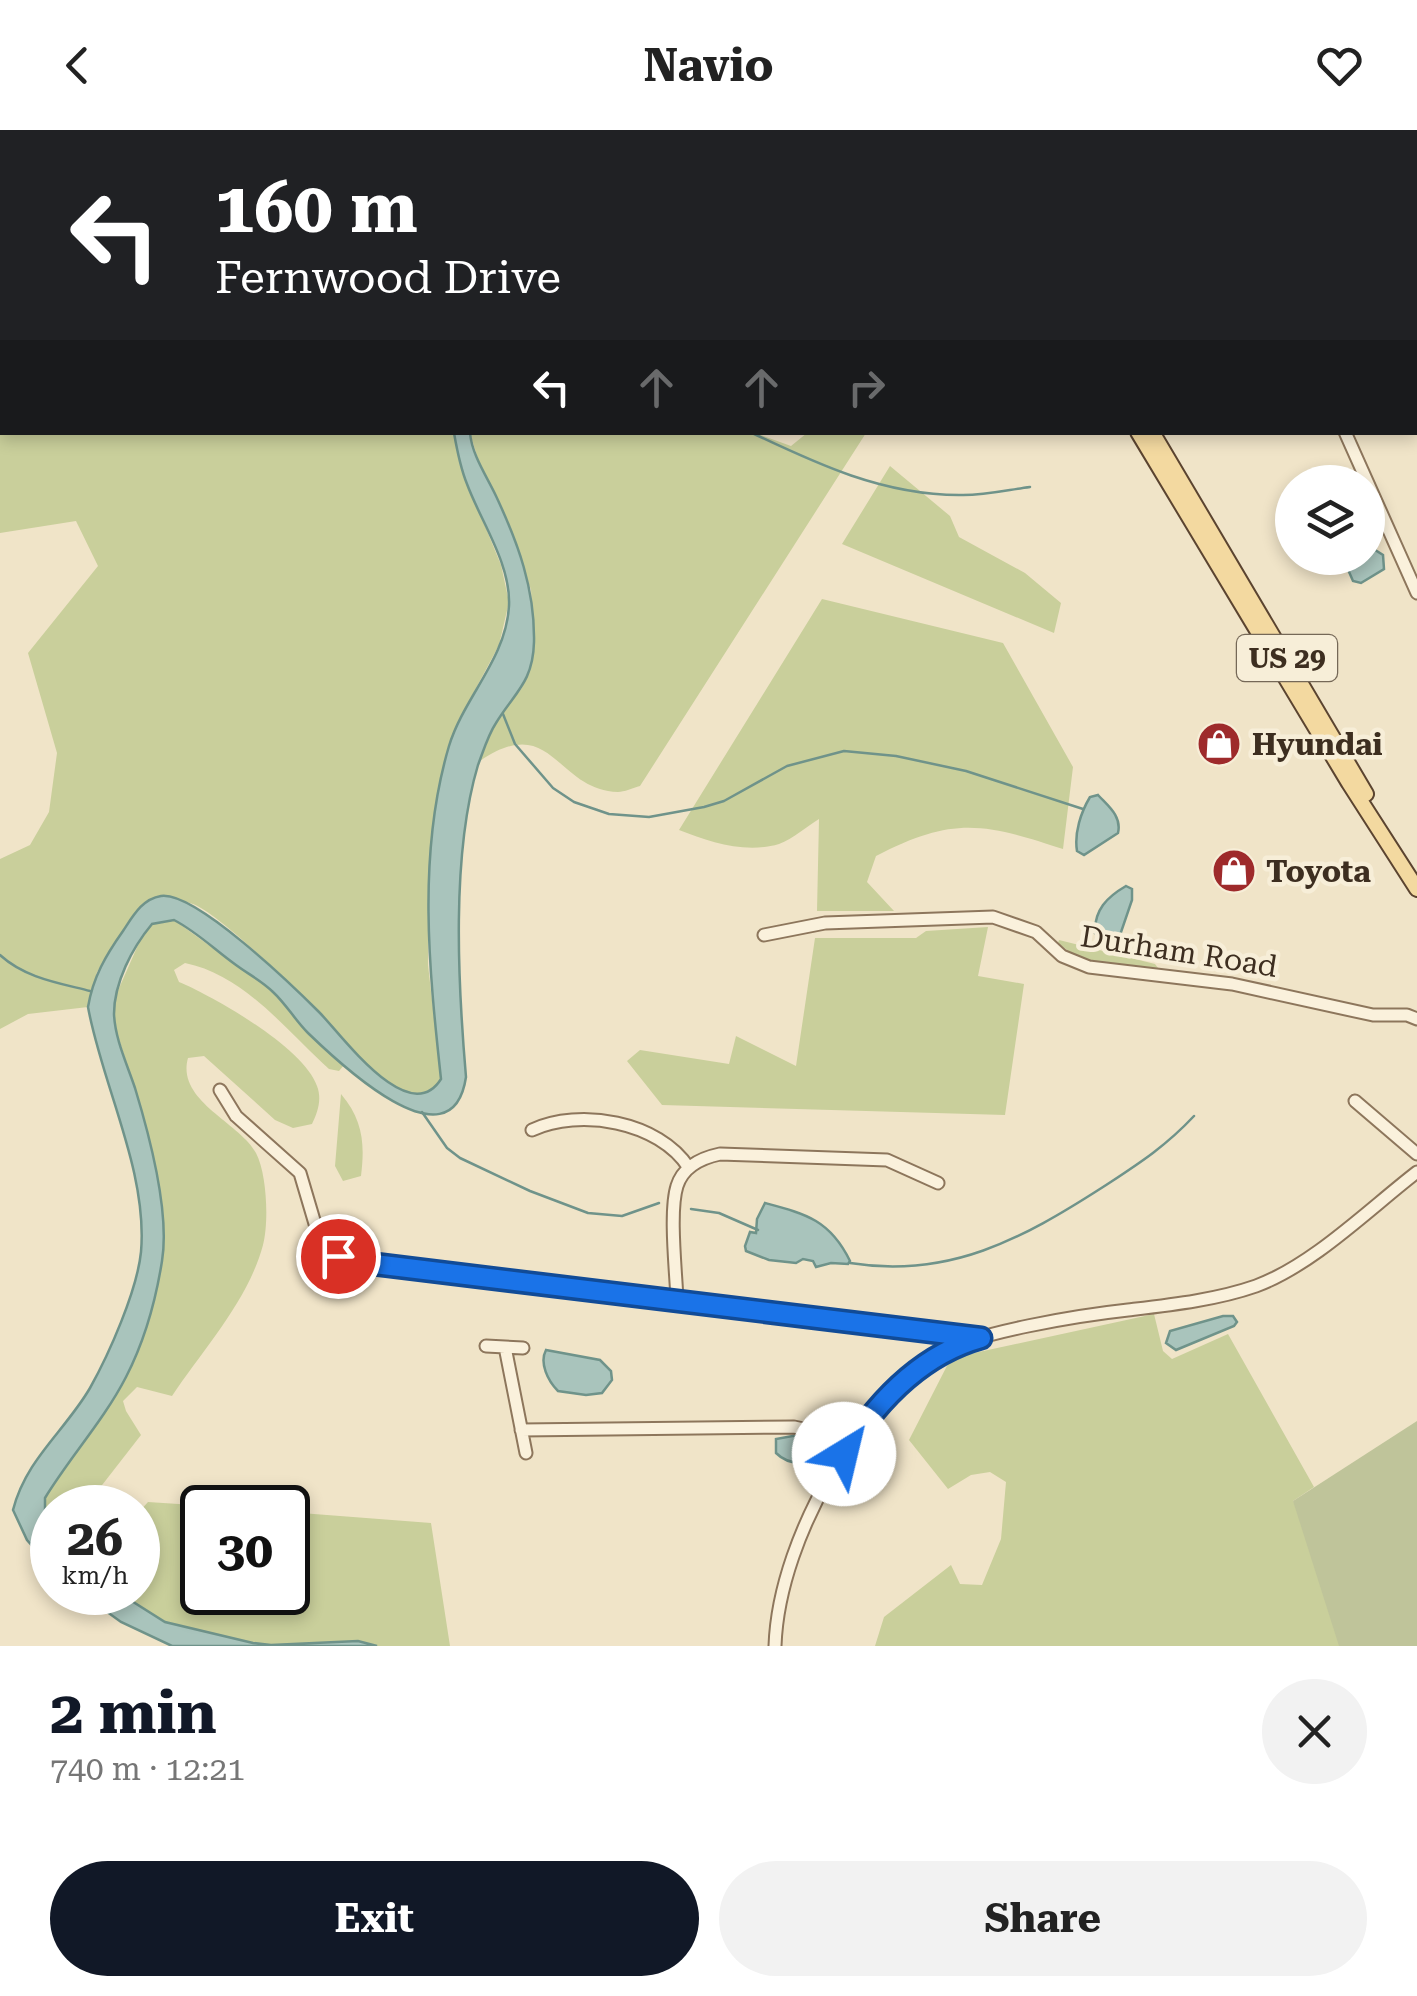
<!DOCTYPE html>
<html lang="en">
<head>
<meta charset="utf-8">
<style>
	body { margin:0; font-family:"Roboto Serif",serif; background:#f2f2f2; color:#222; height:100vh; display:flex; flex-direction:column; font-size:38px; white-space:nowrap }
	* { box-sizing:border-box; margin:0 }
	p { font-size:32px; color:#767676 }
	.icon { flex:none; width:55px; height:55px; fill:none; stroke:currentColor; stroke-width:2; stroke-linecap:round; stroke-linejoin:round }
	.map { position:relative; height:1516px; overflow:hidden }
	.side { display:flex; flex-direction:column; background:#fff; flex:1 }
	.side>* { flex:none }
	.hud { position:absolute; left:0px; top:0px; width:1418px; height:305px; box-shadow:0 5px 15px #0003; background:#202124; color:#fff; overflow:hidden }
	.fabs { position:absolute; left:1275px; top:335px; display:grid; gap:20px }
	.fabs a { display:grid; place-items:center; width:110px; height:110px; border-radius:50%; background:#fff; box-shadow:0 5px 15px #0003; font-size:50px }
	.speed { position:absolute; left:30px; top:1355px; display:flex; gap:20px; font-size:50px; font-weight:700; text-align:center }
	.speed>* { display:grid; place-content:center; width:130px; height:130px; border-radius:50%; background:#fff; box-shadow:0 5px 15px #0003; line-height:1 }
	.speed small { font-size:25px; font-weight:400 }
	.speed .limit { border:5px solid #111; border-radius:15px; background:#fff; color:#111 }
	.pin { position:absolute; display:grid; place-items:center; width:85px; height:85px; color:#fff; margin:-42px; border:5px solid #fff; border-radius:50%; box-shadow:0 2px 10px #0007 }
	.me { position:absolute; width:110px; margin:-55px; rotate:36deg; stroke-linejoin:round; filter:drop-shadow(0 0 8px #0008) }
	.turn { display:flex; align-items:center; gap:35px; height:210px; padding:0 50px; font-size:45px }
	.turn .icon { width:130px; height:130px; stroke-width:2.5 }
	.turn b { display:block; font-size:70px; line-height:85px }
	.lanes { display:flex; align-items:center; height:95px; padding:0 50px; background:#0003; justify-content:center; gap:50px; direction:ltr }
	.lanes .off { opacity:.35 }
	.round { display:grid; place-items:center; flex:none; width:105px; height:105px; border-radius:52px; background:#f2f2f2 }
	.head { display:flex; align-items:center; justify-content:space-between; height:170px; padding:0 50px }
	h1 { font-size:60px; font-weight:700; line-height:75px; color:#111827 }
	.action { display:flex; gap:20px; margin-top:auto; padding:20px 50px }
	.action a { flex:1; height:115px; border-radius:60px; background:#111827; color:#fff; font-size:40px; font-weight:700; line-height:115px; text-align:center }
	.action a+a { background:#f2f2f2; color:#222 }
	header { display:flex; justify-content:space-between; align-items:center; height:130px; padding:0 50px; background:#fff; font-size:45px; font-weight:700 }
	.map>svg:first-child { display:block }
	.green { fill:#c9cf9b }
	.cemetery { fill:#bfc49a }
	.water { fill:#a9c4bc; stroke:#6f938a; stroke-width:2.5 }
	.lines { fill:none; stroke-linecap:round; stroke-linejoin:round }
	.stream { stroke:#6f938a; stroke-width:2.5 }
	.minor-casing { stroke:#8d765c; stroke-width:15 }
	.major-casing { stroke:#5b4430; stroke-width:18 }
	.minor { stroke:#faf1dc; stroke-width:11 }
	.major { stroke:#f3d9a0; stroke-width:14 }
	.route-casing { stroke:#114b97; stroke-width:25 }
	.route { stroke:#1a73e8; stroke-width:18 }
	.labels { text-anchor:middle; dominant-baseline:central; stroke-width:9; stroke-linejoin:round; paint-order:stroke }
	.shield { fill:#f7eed8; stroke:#756857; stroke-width:2.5 }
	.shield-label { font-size:28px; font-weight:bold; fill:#3d2e20 }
	.poi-label { font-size:30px; font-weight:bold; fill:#3d2e20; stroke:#f7eed8; text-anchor:start }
	.street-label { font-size:30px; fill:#3d2e20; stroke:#f7eed8 }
</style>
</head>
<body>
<header><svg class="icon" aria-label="back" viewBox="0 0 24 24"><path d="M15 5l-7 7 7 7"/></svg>Navio<svg class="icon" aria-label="heart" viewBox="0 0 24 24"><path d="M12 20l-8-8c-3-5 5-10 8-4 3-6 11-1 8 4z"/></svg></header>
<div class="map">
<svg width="1417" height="1516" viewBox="0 0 1417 1516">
	<rect width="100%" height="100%" fill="#f0e4c8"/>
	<path class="green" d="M 0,0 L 219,2 L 2,2 L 2,302 L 454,303 L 460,335 L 501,435 L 509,472 L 499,515 L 458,592 L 436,679 L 428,772 L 428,835 L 441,949 C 408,1000 340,903 317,880 C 295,858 218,783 193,774 C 178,769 153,768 141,776 L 97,842 L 88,877 L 28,884 L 0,899 L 0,729 L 30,715 L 49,682 L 57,623 L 28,523 L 98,436 L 76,391 L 0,403 Z
		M 463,0 L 615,0 L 461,2 Z
		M 648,0 L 808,0 L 646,2 Z
		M 752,302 L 791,316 L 807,303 L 866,303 L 640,656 C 633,658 624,662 618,662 C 555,660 553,581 480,631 L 496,591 L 522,558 L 534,518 L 531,460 L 510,396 L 481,339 L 470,303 Z
		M 890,336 L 950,386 L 959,407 L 1025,443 L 1061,473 L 1054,503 L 842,414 Z
		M 822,469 L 1003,513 L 1073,637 L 1063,719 C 984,693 953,686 876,726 L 867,752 L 894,781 L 817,781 L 819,689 C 807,696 793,709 779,714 C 745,724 710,712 679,700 Z
		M 174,790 L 275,863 L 308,903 L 344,935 L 339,941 L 329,939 C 286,900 244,845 185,833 L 174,840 L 179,852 C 215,867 304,918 317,956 C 322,969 318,982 312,994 L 293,998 L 275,990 L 204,926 L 188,928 C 176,971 239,992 256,1023 C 267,1044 269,1092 263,1115 C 248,1171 204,1218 172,1266 L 137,1257 L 123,1271 L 126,1281 L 141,1305 L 85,1377 L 52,1378 L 52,1406 L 45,1392 L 45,1368 L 125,1248 L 163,1128 L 161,1067 L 156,1040 L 136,962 L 116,900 L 114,883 L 116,865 L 142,806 L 152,794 Z
		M 988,797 L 978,846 L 1024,854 L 1005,985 L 662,975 L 627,931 L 640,920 L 729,934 L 736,906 L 796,936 L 815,808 L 916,808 L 926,801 Z
		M 1059,810 L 1155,834 L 1158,838 L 1079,829 L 1058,813 Z
		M 341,964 C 363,990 365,1014 361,1046 L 343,1051 L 335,1036 Z
		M 1154,1184 L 1163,1221 L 1172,1229 L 1228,1204 L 1314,1357 L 1293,1371 L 1391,1516 L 875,1516 L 884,1487 L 951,1435 L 960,1454 L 982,1455 L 1001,1409 L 1006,1352 L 990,1342 L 971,1345 L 948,1359 L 909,1310 L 951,1228 Z
		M 148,1372 L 224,1377 L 202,1378 L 202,1462 L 288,1462 L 288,1382 L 431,1393 L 450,1516 L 377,1516 L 358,1511 L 271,1515 L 253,1513 L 165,1492 L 119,1463 L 138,1462 L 138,1383 Z"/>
	<path class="cemetery" d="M 1417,1291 L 1417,1516 L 1339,1516 L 1293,1371 Z"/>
	<path class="water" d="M 454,303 L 470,303 C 472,325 486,345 496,366 C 518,413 535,459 534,512 C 533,553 514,563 496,593 C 488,605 483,622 478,635 C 451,725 458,854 466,947 C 452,1041 338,932 308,903 C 295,890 286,874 273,862 C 262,851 248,844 236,835 C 215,820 197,802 174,790 L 152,794 C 132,818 114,853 114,884 C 115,909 127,934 135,958 C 149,1004 170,1082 162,1131 C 156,1169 144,1212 126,1247 C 104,1290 70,1327 45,1368 L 45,1392 L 52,1406 L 52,1438 L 27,1410 L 13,1380 C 26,1329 65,1301 90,1258 C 109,1224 137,1161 141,1122 C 148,1041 102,955 88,877 C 93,847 106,825 123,801 C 133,786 142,769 161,766 C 195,761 293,856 319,882 C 341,904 409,1000 441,949 C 429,839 417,724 449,616 C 464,567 506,529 509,476 C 511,434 481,392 467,354 C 460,337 457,320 454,303 Z
		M 1372,418 L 1383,425 L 1384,439 L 1361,453 L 1353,451 L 1346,435 L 1356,428 L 1368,428 L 1368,419 Z
		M 1098,665 C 1108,676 1122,686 1118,703 L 1084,725 L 1077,721 C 1074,703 1081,682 1090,667 Z
		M 1126,756 L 1132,759 L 1132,770 L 1118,811 L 1111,815 L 1095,803 C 1094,780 1107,767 1126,756 Z
		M 765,1073 C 806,1084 830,1090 850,1131 L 848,1134 L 831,1133 L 816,1137 L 813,1131 L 803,1129 L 796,1133 L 769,1130 L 746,1121 L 745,1116 L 750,1102 L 756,1103 L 757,1089 Z
		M 1223,1186 L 1233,1186 L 1237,1192 L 1234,1196 L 1176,1220 L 1166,1213 L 1170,1201 Z
		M 546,1220 L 600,1230 L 611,1241 L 612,1250 L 602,1263 L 586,1265 L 558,1261 C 548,1251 539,1233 546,1220 Z
		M 798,1305 L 821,1313 L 824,1323 C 811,1336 789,1336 776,1323 L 776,1309 Z
		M 81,1463 L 119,1463 L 165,1492 L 253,1513 L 271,1515 L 358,1511 L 377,1516 L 172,1516 L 121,1492 Z"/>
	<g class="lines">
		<path class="stream" d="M 750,302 C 817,334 883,365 959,365 C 983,366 1007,360 1030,357
			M 503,584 L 515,614 L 553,658 L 574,672 L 609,684 L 649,687 L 704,677 L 724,671 L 787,636 L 844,621 L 896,626 L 966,641 L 1083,679
			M 0,825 C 25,848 59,853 90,861
			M 422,982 L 447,1018 L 460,1028 L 530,1061 L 588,1083 L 622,1086 L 659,1073
			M 691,1079 L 719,1083 L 758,1100
			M 850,1133 C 949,1149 1022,1109 1103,1057 C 1138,1034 1165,1017 1194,986"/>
		<defs>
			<path id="minor" d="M 270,0 L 270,2
				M 449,0 L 453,2
				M 1211,0 L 1212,2
				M 360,2 L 361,0
				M 1415,171 L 1417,169
				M 1415,218 L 1417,220
				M 1345,302 L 1417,463
				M 764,805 L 825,793 L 993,787 L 1036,802 L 1062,826 L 1089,837 L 1232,854 L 1373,885 L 1407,885 L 1417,889
				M 220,960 L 236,986 L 300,1043 L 321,1114 L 348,1130 L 976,1207
				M 1355,971 L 1417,1024
				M 532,1000 C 579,978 659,991 689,1038
				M 677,1170 C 676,1142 669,1081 677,1056 C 683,1037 701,1028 720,1024 L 887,1030 L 938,1053
				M 486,1216 L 523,1218
				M 505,1217 L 526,1323
				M 521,1300 L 794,1297 L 822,1303 L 847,1319
				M 775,1516 C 777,1457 802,1394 831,1344 C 857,1300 891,1251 936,1225 C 974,1202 1082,1185 1128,1180 C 1170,1175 1216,1170 1256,1156 C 1313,1135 1369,1079 1417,1042"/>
			<path id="major" d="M 954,0 L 955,2
				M 968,0 L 969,2
				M 1138,302 L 1349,653 L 1417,759
				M 1152,302 L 1366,664"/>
		</defs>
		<use href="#minor" class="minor-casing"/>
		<use href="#major" class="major-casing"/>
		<use href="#minor" class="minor"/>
		<use href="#major" class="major"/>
	</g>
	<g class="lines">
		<defs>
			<path id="route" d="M 338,1126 L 358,1132 L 981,1208 C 920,1225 877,1271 844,1324"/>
		</defs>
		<use href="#route" class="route-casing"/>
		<use href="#route" class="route"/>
	</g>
	<defs>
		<symbol id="shop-disc" viewBox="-11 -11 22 22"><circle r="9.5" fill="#9e2a2b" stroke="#f7eed8"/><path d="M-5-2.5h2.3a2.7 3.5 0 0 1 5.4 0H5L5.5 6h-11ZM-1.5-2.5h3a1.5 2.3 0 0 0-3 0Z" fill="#fff"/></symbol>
	</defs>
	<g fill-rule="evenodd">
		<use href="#shop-disc" x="1194" y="589" width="50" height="50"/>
		<use href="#shop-disc" x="1209" y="716" width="50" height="50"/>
	</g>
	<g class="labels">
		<rect class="shield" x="1237" y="505" width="100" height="46" rx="8"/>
		<g class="shield-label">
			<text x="1287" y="528">US 29</text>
		</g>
		<g class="poi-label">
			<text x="1252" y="614">Hyundai</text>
			<text x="1266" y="741">Toyota</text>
		</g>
		<g class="street-label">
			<text transform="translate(1179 821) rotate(9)">Durham Road</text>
		</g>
	</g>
</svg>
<div class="fabs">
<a><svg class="icon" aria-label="layers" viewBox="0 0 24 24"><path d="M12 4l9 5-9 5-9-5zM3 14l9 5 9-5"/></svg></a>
</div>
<div class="speed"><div>26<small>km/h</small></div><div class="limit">30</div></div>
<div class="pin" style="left:338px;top:1126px;background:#d93025"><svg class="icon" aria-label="arrive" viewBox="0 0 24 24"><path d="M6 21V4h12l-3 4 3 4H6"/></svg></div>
<svg class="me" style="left:844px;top:1324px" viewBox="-20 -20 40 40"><circle r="19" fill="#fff"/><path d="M0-13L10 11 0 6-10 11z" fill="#1a73e8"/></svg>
<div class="hud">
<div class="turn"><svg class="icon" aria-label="left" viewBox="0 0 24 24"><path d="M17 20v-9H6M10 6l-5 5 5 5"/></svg><div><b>160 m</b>Fernwood Drive</div></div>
<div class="lanes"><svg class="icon" aria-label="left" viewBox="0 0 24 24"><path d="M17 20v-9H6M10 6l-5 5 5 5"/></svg><svg class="icon off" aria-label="ahead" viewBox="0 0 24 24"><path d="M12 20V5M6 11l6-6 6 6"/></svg><svg class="icon off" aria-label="ahead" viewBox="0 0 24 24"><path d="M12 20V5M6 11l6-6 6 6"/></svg><svg class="icon off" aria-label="right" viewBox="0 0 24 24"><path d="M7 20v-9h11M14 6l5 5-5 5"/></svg></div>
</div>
</div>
<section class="side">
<div class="head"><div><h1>2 min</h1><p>740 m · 12:21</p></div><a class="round"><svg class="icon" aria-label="close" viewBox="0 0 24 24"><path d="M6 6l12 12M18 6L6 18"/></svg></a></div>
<div class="action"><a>Exit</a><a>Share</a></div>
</section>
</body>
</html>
